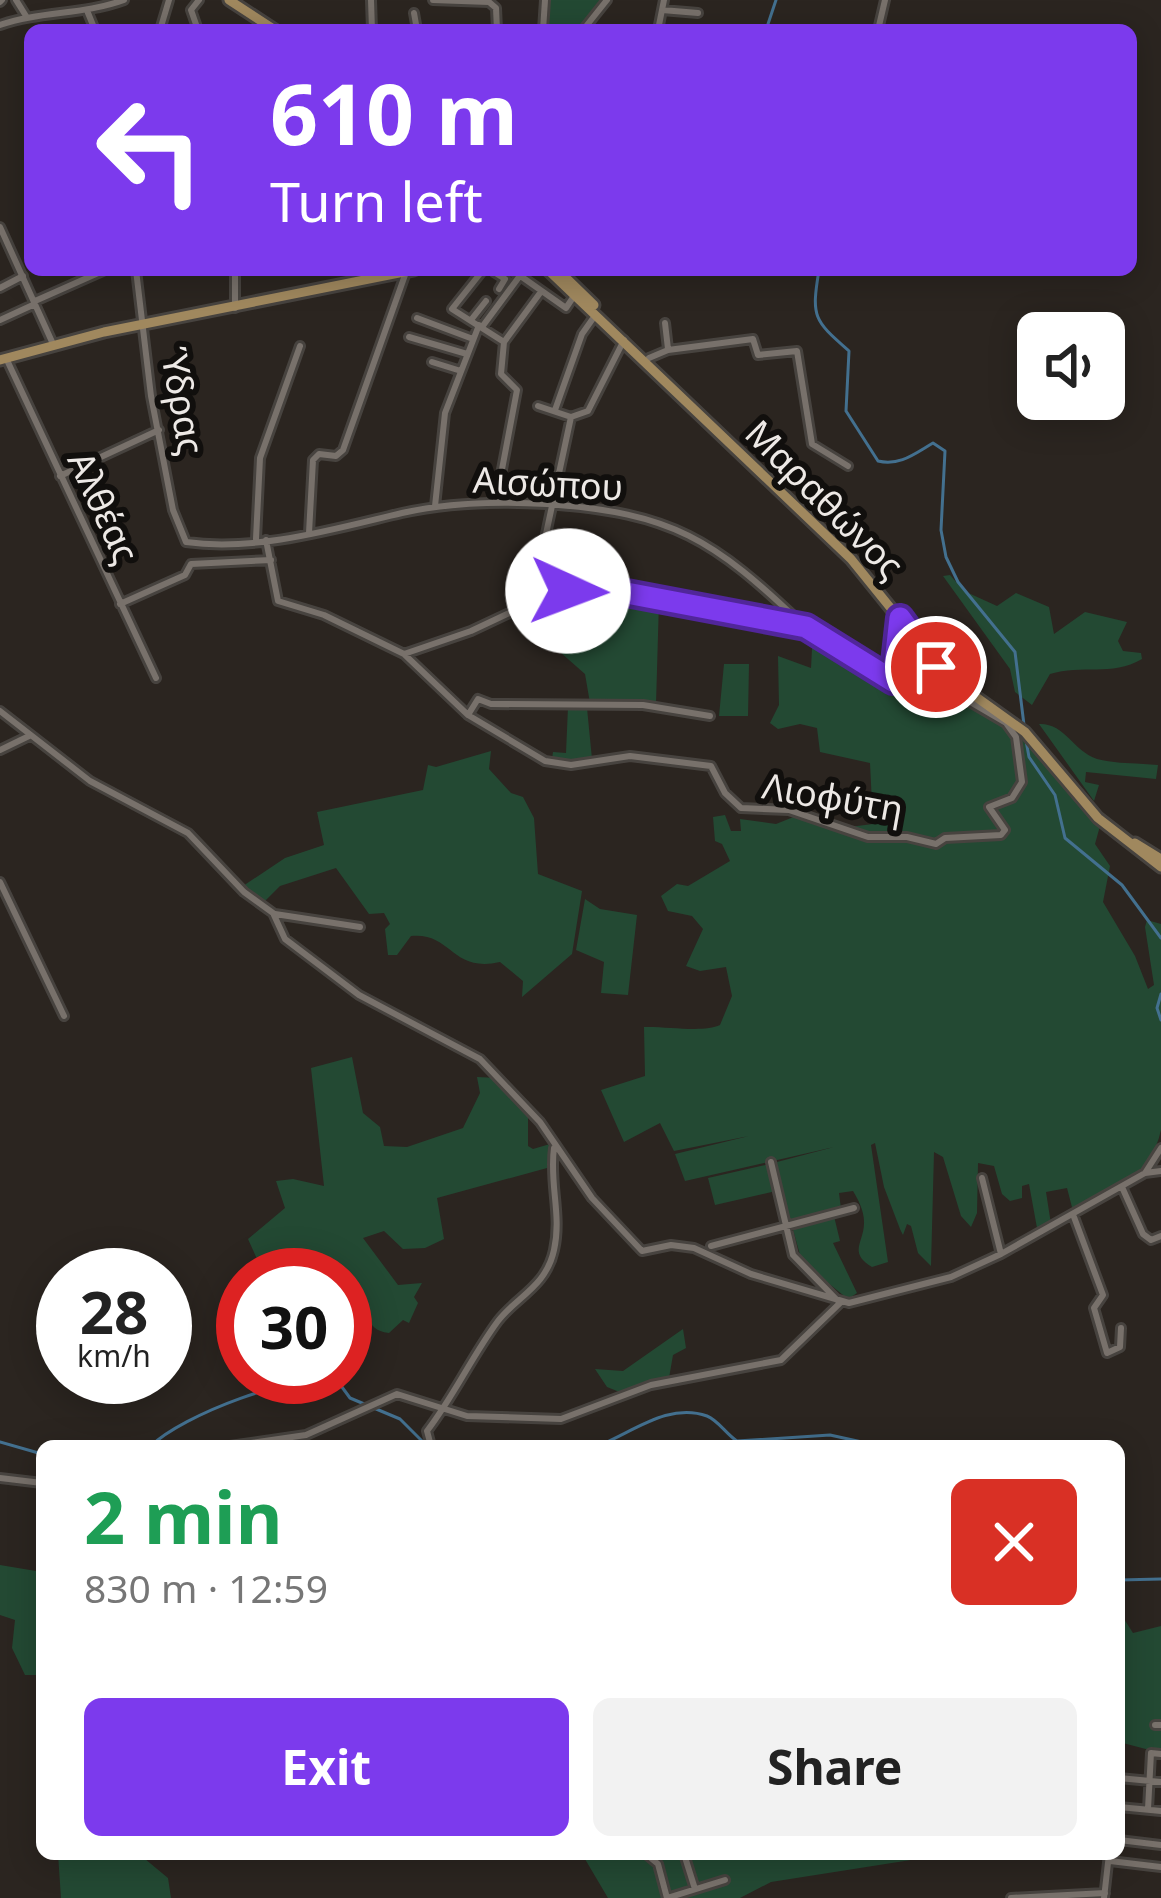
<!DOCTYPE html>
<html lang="en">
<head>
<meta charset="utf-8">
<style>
	body { margin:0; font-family:"Noto Sans",sans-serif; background:#f2f2f2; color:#222; height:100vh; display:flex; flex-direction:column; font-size:45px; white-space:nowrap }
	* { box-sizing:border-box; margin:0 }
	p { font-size:39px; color:#767676 }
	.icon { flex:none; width:66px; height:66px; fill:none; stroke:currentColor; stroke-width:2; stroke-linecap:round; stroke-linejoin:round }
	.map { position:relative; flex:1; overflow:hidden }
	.drawer { position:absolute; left:36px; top:1440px; width:1089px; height:420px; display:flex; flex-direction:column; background:#fff; border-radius:18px; box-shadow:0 6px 30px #0003 }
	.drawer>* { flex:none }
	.banner { position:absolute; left:24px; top:24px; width:1113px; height:252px; border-radius:18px; box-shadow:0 6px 30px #0003; background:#7c3aed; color:#fff; overflow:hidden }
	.controls { position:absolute; left:1017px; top:312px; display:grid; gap:24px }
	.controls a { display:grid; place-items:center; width:108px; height:108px; border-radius:18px; background:#fff; box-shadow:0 6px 30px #0003; font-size:60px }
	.speed { position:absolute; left:36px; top:1248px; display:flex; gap:24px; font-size:60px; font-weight:700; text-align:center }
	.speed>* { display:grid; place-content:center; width:156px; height:156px; border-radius:50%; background:#fff; box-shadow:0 6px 30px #0003; line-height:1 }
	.speed small { font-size:30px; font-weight:400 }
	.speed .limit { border:18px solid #d22; background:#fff; color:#111 }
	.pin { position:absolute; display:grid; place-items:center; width:102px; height:102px; color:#fff; margin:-51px; border:6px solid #fff; border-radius:50%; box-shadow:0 3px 12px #0007 }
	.me { position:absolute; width:132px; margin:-66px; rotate:92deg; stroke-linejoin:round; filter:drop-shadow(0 0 9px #0008) }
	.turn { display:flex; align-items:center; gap:42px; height:252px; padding:0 48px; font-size:54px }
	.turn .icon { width:156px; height:156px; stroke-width:2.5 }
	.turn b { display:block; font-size:84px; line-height:102px }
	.round { display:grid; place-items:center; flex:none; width:126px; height:126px; border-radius:18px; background:#f2f2f2 }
	.summary { display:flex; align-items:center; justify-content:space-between; height:204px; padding:0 48px }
	h1 { font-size:72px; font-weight:700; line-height:90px; color:#1e9e55 }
	.primary-button { display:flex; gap:24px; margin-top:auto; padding:24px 48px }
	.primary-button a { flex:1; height:138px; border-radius:18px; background:#7c3aed; color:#fff; font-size:48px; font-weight:700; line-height:138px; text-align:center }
	.primary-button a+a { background:#f2f2f2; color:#222 }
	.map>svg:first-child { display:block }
	.green { fill:#234933 }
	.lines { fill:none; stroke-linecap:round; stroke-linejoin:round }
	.stream { stroke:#43708f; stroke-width:3 }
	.minor-casing { stroke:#47433f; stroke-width:12 }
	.major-casing { stroke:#47433f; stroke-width:15 }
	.minor { stroke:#78716b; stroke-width:6 }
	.major { stroke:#a0885e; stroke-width:9 }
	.route-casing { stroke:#51269a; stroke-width:30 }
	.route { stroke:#7c3aed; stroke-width:21 }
	.labels { text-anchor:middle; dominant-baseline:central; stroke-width:12; stroke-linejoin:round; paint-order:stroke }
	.street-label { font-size:36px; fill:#ede9e6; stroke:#110f0d }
</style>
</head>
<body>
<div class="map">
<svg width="1161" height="1898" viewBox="0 0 1161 1898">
	<rect width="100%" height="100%" fill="#2b2520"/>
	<path class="green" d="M 547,0 L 601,0 L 578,30 L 545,30 Z
		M 950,575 L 964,591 L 997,606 L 1016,593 L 1049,607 L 1054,634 L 1085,612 L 1127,622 L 1118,641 L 1123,651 L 1141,653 L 1142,659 C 1111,677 1082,664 1050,674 L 1032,705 L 1015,692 L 1010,669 L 943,576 Z
		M 623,594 L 659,601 L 656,704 L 590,703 L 585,674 L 544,638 L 539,642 L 507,615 L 536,602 L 574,638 L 621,610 Z
		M 819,638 L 885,679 L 901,670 L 908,677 L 919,673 C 1010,710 1038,757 1100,826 L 1095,844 L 1110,866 L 1103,902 L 1135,956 L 1148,989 L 1154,985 L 1145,927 L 1147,920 L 1161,924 L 1161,1130 C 1150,1179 1115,1187 1073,1211 L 1067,1188 L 1046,1192 L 1051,1224 L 1037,1228 L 1029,1184 L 1022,1186 L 1022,1198 L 1010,1201 L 1002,1194 L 994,1166 L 978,1163 L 977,1213 L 971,1227 L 961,1216 L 943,1157 L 934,1152 L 931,1266 L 918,1253 L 911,1226 L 907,1224 L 903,1235 L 900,1229 L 884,1187 L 875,1143 L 871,1145 L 888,1262 L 872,1267 C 847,1252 865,1242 864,1221 C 864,1211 858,1199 853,1191 L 839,1193 L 841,1209 L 833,1212 L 840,1241 L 833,1243 L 857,1293 L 848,1299 L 802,1262 L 778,1176 L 777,1162 L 834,1147 L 685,1181 L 675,1154 L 749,1136 L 674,1151 L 660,1123 L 624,1142 L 601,1090 L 645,1076 L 644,1027 C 665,1026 704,1033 720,1025 L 732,996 L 726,967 L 700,971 L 686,966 L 703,929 L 692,916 L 668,911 L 661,896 L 677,884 L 688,886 L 730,861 L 722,844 L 715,841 L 713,817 L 725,815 L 731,831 L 741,831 L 740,819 L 776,824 L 796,816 L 841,828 L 873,824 L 870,763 L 820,752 L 817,728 L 800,724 L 778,729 L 770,723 L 779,705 L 778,656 L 811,668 L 812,649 Z
		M 724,664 L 749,664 L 748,716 L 719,716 Z
		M 568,707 L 587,708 L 592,759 L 552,759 L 553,752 L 566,753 Z
		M 1039,724 C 1065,723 1073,751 1097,759 C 1116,764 1138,763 1158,765 L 1156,779 L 1086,772 L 1085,782 L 1099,785 L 1094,801 Z
		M 491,751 L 489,769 L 511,793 L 523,797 L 534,818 L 538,874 L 582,891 L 572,954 L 522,997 L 523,981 L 500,962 C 451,973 452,932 411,936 L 397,955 L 388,955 L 385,929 L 390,924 L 384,913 L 369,914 L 336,868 L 280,886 L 264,902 L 243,886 L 285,858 L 324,845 L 317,812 L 423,790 L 428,765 L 436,767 Z
		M 585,899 L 600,909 L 637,915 L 628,995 L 601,993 L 604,962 L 576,950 Z
		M 352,1057 L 363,1113 L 380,1127 L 384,1146 L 407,1147 L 463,1128 L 480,1093 L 477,1077 L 498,1078 L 528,1110 L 528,1146 L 533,1149 L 550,1144 L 547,1168 L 437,1198 L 444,1239 L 425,1248 L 403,1249 L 384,1231 L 363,1238 L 398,1285 L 422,1283 L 414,1297 L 418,1303 L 409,1323 L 403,1320 L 389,1333 C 362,1330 370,1308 359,1290 C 348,1272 326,1256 305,1253 C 291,1250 272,1257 257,1259 L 248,1239 L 285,1208 L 276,1181 L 293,1179 L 324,1186 L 311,1068 Z
		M 770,1164 L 776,1191 L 715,1205 L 708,1178 Z
		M 683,1329 L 686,1348 L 673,1355 L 669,1378 L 643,1382 L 622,1393 L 607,1387 L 595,1369 L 623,1371 Z
		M 0,1565 L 42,1572 L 42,1675 L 25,1675 L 12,1648 L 15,1620 L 0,1615 Z
		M 1119,1611 L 1133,1633 L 1161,1626 L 1161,1753 L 1119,1742 Z
		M 58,1854 L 139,1854 L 168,1878 L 171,1898 L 61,1898 Z
		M 582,1854 L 949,1854 L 771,1882 L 740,1898 L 608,1898 Z"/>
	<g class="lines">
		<path class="stream" d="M 766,30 L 776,0
			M 819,270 C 811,318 814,320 849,351 L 846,411 L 878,461 C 900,466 914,454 933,443 L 945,451 L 941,530 L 946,557 L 958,582 L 1015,652 L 1024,725
			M 1025,735 L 1029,757 L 1055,795 L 1065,838 L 1122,885 L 1161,938
			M 1161,994 L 1157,1008 L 1161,1020
			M 0,1442 L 42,1454
			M 151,1446 C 181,1416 297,1370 339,1383 L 350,1398 L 400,1419 L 427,1446
			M 598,1446 C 633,1432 669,1402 707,1416 C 719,1421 726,1434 737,1441 L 830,1435 L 880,1446
			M 1119,1580 L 1161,1579"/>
		<defs>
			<path id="minor" d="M 16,0 L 26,16
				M 371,0 L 372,30
				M 433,0 L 489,2 L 496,8 L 497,30
				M 0,2 L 2,0
				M 662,10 L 698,13
				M 88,13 L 95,30
				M 414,13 L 417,30
				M 0,25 C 40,11 83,15 124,0
				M 160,30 L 169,0
				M 198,30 L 191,10 L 199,0
				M 543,30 L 545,0
				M 583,30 L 607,0
				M 658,30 L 664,0
				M 878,30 L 885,0
				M 0,227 L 53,344
				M 136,270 L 151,396 L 173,510 L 186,542 C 256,552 334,529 402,513 C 451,502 498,501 547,504 C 673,513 713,539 803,625
				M 235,270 L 235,308
				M 483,270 L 452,309 L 504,342
				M 512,270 L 566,308 L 574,296
				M 494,272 L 505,279 L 499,289
				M 0,288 L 23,276
				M 35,301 L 105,270
				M 417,318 L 473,339
				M 0,320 L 35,304
				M 471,320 L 486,301
				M 665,323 L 668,349
				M 482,327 L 519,277
				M 409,337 L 467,354
				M 504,342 L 540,293
				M 6,358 L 156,678
				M 649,358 L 668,350 L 753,339 L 758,355 L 797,351 L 812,444 L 848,466
				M 432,362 L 461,371
				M 538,406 L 571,417
				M 555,410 L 582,334 L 594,317
				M 571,417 L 588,411 L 624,340
				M 60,476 L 159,430
				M 496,501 L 517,390 L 501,374 L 504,342
				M 435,506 L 445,413 L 479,325
				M 309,533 L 313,460 L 319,454 L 336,456 L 343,450 L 405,275
				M 256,539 L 260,458 L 300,346
				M 266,540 L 278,601 L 324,615 L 404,654 L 468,715 L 478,699 L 491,704 L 643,705 L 710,716
				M 558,590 L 545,565 L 543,548 L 571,417
				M 120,604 L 185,575 L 191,564 L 271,560
				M 404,654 L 471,631 L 558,590 L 592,587 L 806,627 L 900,685 L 953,692 L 1006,723 L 1016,737 L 1022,782 L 1012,798 L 989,807 L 1005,830 L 1001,835 L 945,838 L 936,844 L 907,837 L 868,837 L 789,810 L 741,808 L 725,793 L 711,766 L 630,756 L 571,765 L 545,761 L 468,715
				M 893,681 L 900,619
				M 0,711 L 90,781 L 188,833 L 244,892 L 273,913 L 285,939 L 359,995 L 480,1059 L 540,1122 L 592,1198 L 642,1251 L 671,1245 L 694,1248 L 751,1274 L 849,1303 L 951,1277 L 1001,1254 L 1145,1173 L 1161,1148
				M 0,750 L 29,736
				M 0,882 L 64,1016
				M 275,914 L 360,927
				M 771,1162 L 793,1255 L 837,1300
				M 1145,1173 L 1161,1171
				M 982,1178 L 1001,1254
				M 1122,1187 L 1143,1234 L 1151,1240 L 1161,1236
				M 1074,1217 L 1103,1295 L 1094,1308 L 1107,1353 L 1120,1347 L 1121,1328
				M 711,1246 L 854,1208
				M 230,1446 L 306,1435 L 397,1394 L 467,1416 L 561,1419 L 651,1385 L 781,1360 L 840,1303
				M 431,1446 L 427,1431 C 454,1396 472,1356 498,1321 C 516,1297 546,1287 554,1250 C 562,1215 549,1183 554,1148
				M 0,1478 L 42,1483
				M 1155,1725 L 1161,1725
				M 1119,1778 L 1161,1782
				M 1119,1807 L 1161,1811
				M 1148,1809 L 1151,1753 L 1161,1754
				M 1119,1840 L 1161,1845
				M 646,1854 L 658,1864 L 667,1898
				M 684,1854 L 695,1889
				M 1110,1861 L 1161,1867
				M 667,1898 L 725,1880
				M 1011,1898 L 1105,1893
				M 1104,1898 L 1109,1854"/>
			<path id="major" d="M 229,0 L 275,30
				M 548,270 L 851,559 L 944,674 L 1025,732 L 1098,818 L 1161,867
				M 558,270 L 594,305
				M 0,360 L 104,332 L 414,270
				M 1135,843 L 1161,859"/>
		</defs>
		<use href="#minor" class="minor-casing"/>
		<use href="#major" class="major-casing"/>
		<use href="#minor" class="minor"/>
		<use href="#major" class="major"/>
	</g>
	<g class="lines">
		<defs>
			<path id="route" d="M 568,591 L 592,587 L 616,591 L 806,627 L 893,681 L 900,618 L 936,667"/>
		</defs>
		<use href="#route" class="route-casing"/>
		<use href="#route" class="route"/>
	</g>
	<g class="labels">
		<g class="street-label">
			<text transform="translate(183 401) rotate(80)">Ύδρας</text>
			<text transform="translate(548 483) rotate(3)">Αισώπου</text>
			<text transform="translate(825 499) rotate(45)">Μαραθώνος</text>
			<text transform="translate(104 507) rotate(65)">Αλθέας</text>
			<text transform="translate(833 797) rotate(10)">Λιοφύτη</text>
		</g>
	</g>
</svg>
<div class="controls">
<a><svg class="icon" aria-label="sound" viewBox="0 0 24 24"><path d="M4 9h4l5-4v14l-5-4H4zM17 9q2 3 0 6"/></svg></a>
</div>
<div class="speed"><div>28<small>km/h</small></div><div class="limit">30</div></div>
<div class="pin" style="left:936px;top:667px;background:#d93025"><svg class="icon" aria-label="arrive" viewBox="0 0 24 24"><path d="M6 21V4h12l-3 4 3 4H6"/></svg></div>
<svg class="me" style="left:568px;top:591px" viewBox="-20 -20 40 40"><circle r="19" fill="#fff"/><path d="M0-13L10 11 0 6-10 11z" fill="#7c3aed"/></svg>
<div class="banner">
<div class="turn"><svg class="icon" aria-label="left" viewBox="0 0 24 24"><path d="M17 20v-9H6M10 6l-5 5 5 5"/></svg><div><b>610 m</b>Turn left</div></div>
</div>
<section class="drawer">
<div class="summary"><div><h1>2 min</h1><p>830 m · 12:59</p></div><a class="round" style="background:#d93025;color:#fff"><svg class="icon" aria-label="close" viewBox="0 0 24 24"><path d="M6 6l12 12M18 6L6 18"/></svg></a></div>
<div class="primary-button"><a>Exit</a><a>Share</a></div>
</section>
</div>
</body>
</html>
